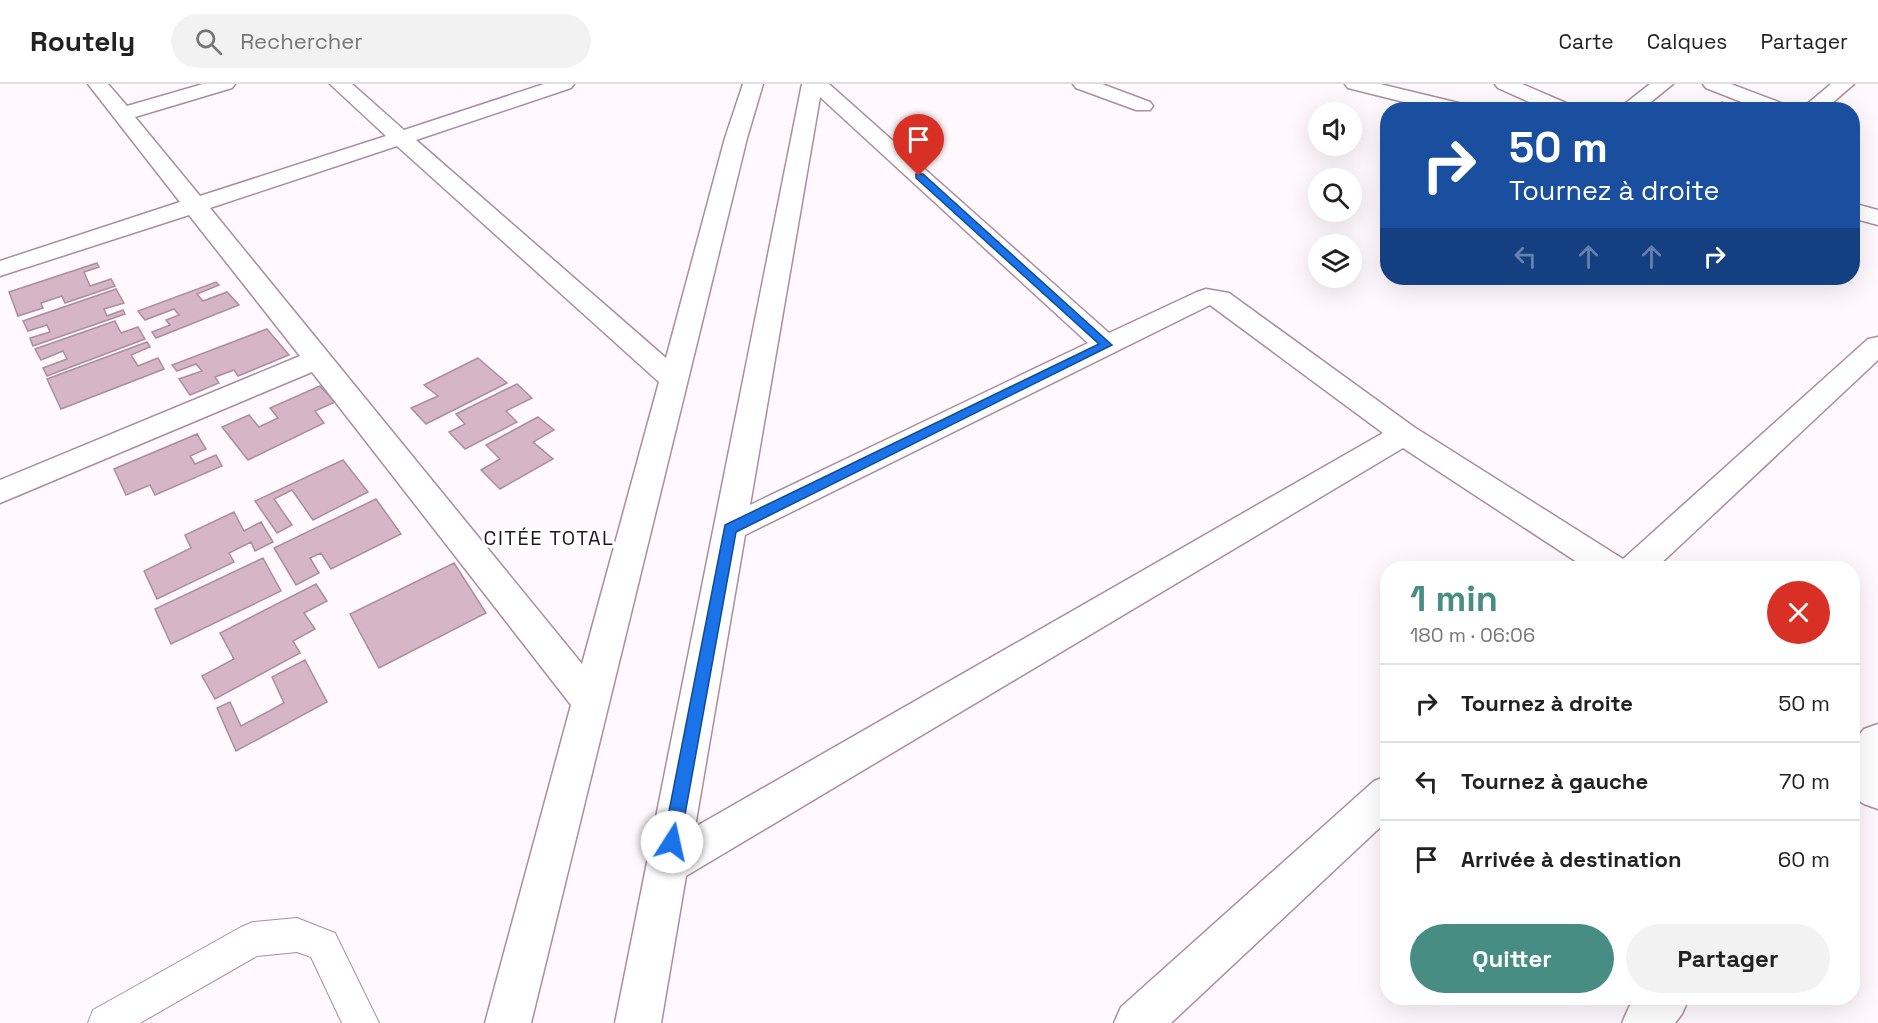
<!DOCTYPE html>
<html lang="fr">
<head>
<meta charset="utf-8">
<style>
	body { margin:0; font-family:"Space Grotesk",sans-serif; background:#f2f2f2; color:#222; height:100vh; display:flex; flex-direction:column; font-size:22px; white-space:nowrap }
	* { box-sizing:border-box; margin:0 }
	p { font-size:20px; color:#767676 }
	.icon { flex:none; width:33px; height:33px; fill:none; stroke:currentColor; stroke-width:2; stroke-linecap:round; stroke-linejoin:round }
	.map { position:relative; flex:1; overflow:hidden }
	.sheet { position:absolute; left:1380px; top:477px; width:480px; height:444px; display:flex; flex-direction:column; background:#fff; border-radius:24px; box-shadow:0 6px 24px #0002 }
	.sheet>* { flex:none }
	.guide { position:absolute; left:1380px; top:18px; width:480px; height:183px; border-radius:24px; box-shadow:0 6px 24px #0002; background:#1a4fa0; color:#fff; overflow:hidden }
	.tools { position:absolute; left:1308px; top:18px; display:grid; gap:12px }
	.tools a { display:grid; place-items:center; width:54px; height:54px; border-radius:50%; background:#fff; box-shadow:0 6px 24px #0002; font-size:30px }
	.pin { position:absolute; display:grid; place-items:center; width:51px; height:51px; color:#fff; margin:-62px -26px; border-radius:50% 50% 50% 0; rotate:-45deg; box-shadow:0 0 6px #0007 }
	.pin .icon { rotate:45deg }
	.me { position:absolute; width:66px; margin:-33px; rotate:10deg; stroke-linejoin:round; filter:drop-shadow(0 0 4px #0008) }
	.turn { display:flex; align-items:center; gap:21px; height:126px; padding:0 30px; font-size:27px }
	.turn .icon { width:78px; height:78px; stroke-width:2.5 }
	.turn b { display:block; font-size:42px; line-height:51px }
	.lanes { display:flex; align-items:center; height:57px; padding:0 30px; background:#0003; justify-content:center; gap:30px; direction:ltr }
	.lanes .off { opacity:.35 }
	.round { display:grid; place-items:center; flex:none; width:63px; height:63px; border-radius:32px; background:#f2f2f2 }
	.overview { display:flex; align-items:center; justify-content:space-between; height:102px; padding:0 30px }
	h1 { font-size:36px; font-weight:700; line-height:45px; color:#488d84 }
	.action { display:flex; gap:12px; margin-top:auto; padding:12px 30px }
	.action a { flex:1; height:69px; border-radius:36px; background:#488d84; color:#fff; font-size:24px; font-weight:700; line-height:69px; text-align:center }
	.action a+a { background:#f2f2f2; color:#222 }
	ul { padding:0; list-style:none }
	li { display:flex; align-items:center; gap:18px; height:78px; padding:0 30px; border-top:2px solid #e0e0e0 }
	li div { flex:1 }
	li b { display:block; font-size:22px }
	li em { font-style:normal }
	header { display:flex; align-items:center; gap:36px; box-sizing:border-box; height:84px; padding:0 30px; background:#fff; border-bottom:2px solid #e0e0e0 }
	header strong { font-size:28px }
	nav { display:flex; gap:33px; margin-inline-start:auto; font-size:21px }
	.search { width:420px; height:54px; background:#f2f2f2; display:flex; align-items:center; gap:15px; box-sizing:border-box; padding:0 21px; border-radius:33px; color:#767676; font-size:22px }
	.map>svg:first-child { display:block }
	.building { fill:#d5b5c6; stroke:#ac8e9e; stroke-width:1.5 }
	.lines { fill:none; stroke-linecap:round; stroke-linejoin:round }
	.service-casing { stroke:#ac8d9e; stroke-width:2 }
	.minor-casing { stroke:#ac8d9e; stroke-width:3 }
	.service { fill:#fff; fill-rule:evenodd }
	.minor { fill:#fff; fill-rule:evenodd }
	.route { fill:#1a73e8; stroke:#114b97; stroke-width:1.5 }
	.labels { text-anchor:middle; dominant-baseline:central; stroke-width:6; stroke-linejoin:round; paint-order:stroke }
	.neighbourhood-label { font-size:20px; letter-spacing:1.5px; fill:#21161c; stroke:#fff }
</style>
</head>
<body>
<header>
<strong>Routely</strong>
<div class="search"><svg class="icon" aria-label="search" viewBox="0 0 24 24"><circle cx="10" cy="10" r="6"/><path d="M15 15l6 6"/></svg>Rechercher</div>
<nav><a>Carte</a><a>Calques</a><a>Partager</a></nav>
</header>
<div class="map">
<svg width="1878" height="939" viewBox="0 0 1878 939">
	<rect width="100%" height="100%" fill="#fff8fc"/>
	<path class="building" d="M 1722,18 L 1742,26 L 1709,26 Z
		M 97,179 L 99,183 L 84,188 L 90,202 L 111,195 L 115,202 L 65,219 L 62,212 L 41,219 L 43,224 L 18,232 L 9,208 Z
		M 216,198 L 219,201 L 197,210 L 203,217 L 227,208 L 239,221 L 156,254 L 152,248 L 170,241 L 166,236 L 179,231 L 174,225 L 145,236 L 138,227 Z
		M 116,205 L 124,219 L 104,225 L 107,232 L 123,226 L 125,230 L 33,262 L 30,254 L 50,248 L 47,241 L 28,247 L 23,237 Z
		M 115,237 L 121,249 L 138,243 L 145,255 L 47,292 L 43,284 L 67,275 L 63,267 L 41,276 L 35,265 Z
		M 267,245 L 289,271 L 238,292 L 234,286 L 215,293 L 219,299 L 190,311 L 179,295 L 202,287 L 196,280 L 177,287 L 172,281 Z
		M 147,258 L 150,263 L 131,271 L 138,282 L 158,274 L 164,285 L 61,325 L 47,295 Z
		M 478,274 L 507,299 L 426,340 L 411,324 L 438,312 L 424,301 Z
		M 517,300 L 532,314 L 506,327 L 517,338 L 465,365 L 449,348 L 465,340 L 456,330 Z
		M 320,302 L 335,318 L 315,327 L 324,339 L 248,376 L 222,343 L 249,331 L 259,343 L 278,334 L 270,324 Z
		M 538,333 L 554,346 L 533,358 L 553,375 L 500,405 L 481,386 L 500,375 L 486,361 Z
		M 197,350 L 206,365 L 190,372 L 195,380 L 216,371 L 222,382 L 155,411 L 150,401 L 126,411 L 114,385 Z
		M 343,376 L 368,408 L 313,436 L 292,406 L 274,415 L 292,441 L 277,449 L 255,417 Z
		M 376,415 L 401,450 L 331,485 L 321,469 L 310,474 L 319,489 L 296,501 L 274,464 Z
		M 234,428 L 244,447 L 261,438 L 273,458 L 255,467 L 251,458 L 229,469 L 234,478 L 157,515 L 144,487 L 191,464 L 185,451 Z
		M 263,474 L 281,507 L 171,560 L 155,525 Z
		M 454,479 L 486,529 L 379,584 L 350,530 Z
		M 316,500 L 327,517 L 304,529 L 315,545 L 293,557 L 300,569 L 215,615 L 202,592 L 234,575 L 220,549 Z
		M 305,576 L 327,618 L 236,667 L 217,624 L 230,618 L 241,642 L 284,619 L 272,593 Z"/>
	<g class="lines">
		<defs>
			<path id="service" d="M 297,834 L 335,849 L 379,939 L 342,939 L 311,873 L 297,868 L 257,872 L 140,939 L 88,939 L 93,926 L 241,843 L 253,838 Z"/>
			<path id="minor" d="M 88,0 L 108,0 L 127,22 L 203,0 L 235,0 L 232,4 L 135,33 L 200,112 L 386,52 L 330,0 L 352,0 L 404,46 L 544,0 L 574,0 L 571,4 L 416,56 L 666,274 L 725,54 L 743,0 L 763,0 L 747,54 L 531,939 L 485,939 L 571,621 L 312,288 L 0,419 L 0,396 L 300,272 L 189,131 L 0,192 L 0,177 L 180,118 ZM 397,62 L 659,298 L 582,580 L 210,124 Z
				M 802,0 L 829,0 L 1109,249 L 1197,208 L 1206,205 L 1229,209 L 1414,343 L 1623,475 L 1868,255 L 1878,253 L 1878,276 L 1656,484 L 1586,484 L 1403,364 L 686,792 L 661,939 L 615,939 ZM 820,13 L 1088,259 L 750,421 ZM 1210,221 L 1383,349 L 695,743 L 745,451 Z
				M 1073,0 L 1102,0 L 1150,18 L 1153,22 L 1150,26 L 1136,26 L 1076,4 Z
				M 1345,0 L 1380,0 L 1471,22 L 1474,26 L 1436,26 L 1348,4 Z
				M 1495,0 L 1522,0 L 1573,22 L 1576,26 L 1547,26 L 1498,4 Z
				M 1650,0 L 1673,0 L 1641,26 L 1617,26 Z
				M 1703,0 L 1731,0 L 1789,22 L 1792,26 L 1762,26 L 1706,4 Z
				M 1831,0 L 1854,0 L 1824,26 L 1800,26 Z
				M 1852,119 L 1878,126 L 1878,141 L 1852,134 Z
				M 1878,640 L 1878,725 L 1864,720 L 1852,712 L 1852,659 L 1864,645 Z
				M 1388,692 L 1388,736 L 1171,939 L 1114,939 L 1121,923 L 1374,697 Z
				M 1637,914 L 1689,914 L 1682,930 L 1675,939 L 1622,939 L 1629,923 Z"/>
		</defs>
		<use href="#service" class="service-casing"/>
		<use href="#minor" class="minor-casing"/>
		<use href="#service" class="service"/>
		<use href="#minor" class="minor"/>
	</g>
	<path class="route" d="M 916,90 L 923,90 L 1112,261 L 736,448 L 680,758 L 678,764 L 672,766 L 666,764 L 663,758 L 725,441 L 1099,260 L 916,94 Z"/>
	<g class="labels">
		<g class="neighbourhood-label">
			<text x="549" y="454">CITÉE TOTAL</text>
		</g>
	</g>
</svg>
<div class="tools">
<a><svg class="icon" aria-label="sound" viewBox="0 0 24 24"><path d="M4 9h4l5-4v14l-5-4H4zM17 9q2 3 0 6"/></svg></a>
<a><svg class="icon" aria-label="search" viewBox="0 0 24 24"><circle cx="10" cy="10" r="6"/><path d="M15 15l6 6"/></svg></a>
<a><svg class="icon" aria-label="layers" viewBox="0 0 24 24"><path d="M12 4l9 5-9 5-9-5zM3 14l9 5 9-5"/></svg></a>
</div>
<div class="pin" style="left:919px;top:92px;background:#d93025"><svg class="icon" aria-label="arrive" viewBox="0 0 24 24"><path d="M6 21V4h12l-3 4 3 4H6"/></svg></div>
<svg class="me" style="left:672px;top:758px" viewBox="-20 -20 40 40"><circle r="19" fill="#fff"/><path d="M0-13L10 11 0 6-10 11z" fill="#1a73e8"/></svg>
<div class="guide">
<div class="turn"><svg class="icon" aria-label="right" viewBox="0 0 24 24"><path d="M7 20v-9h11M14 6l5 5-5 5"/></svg><div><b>50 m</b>Tournez à droite</div></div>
<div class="lanes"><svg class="icon off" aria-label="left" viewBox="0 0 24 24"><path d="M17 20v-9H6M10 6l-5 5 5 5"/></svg><svg class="icon off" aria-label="ahead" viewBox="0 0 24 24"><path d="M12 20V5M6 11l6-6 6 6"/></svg><svg class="icon off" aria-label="ahead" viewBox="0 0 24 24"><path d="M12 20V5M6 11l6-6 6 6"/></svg><svg class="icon" aria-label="right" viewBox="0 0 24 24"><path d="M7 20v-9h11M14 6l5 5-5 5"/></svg></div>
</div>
<section class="sheet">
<div class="overview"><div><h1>1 min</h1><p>180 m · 06:06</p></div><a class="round" style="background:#d93025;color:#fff"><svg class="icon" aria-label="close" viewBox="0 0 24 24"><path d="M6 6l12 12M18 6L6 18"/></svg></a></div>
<ul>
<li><svg class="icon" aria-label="right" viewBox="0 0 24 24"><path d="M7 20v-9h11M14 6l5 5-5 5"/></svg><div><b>Tournez à droite</b></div><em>50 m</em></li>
<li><svg class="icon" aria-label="left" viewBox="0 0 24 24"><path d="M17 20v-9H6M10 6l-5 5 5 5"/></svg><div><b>Tournez à gauche</b></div><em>70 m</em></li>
<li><svg class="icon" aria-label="arrive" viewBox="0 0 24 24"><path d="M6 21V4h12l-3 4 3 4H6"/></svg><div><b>Arrivée à destination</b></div><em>60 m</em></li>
</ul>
<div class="action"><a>Quitter</a><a>Partager</a></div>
</section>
</div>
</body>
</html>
